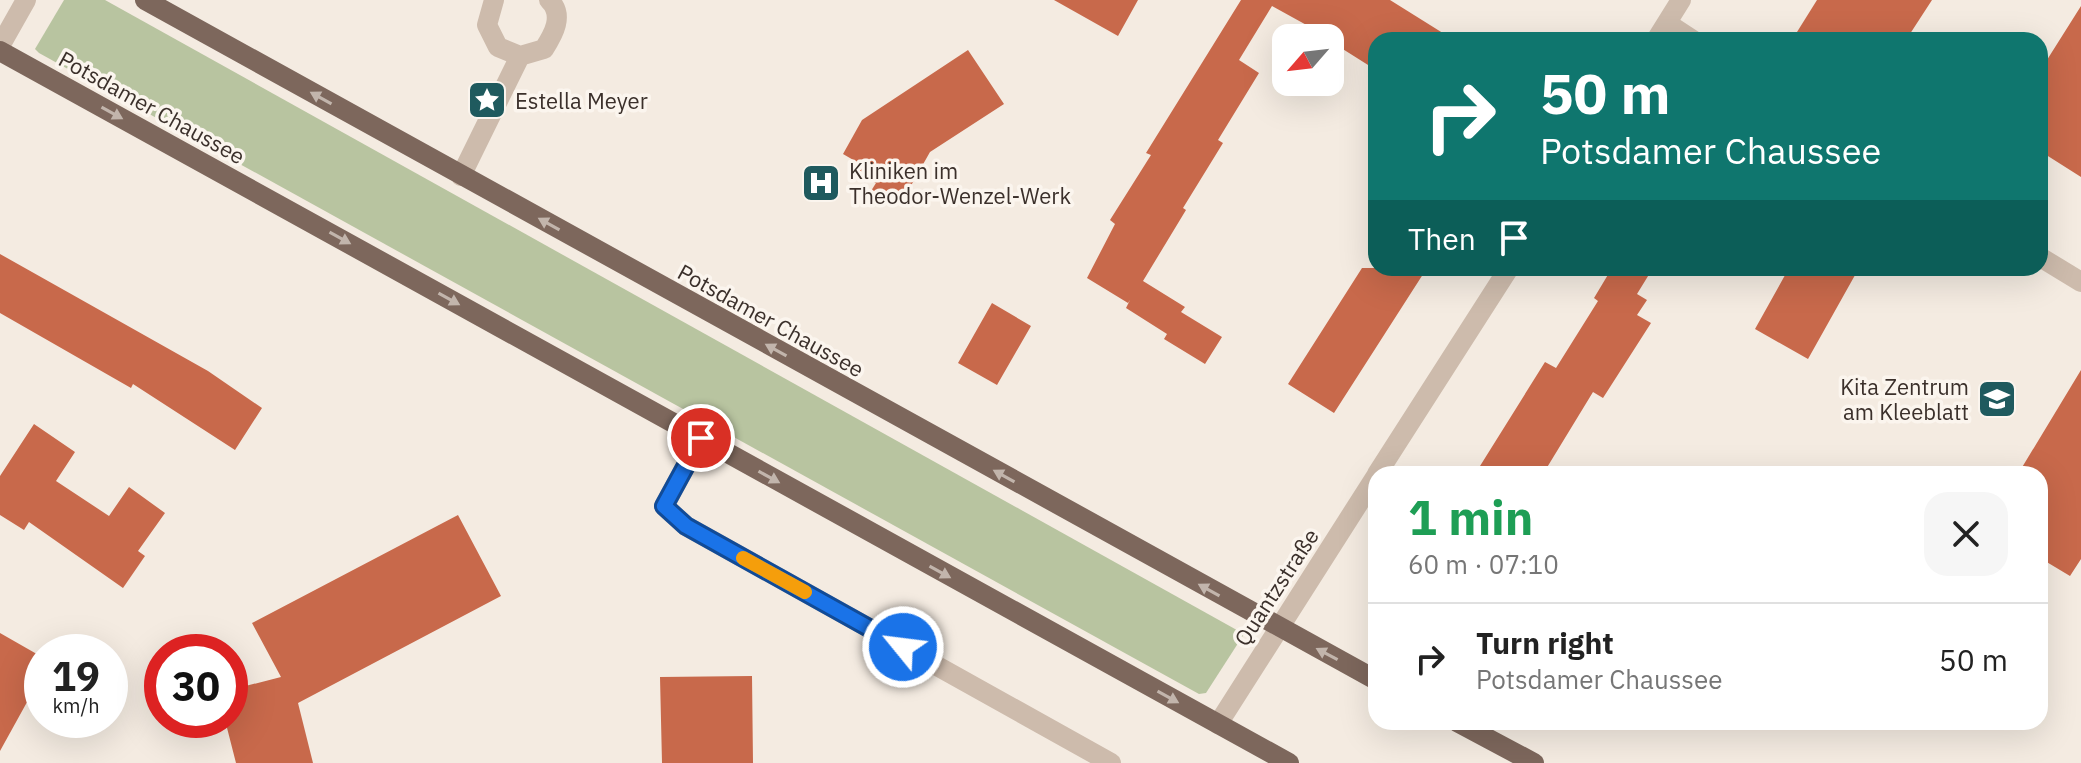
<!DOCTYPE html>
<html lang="en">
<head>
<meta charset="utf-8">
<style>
	body { margin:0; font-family:"IBM Plex Sans",sans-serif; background:#f6f6f6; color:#222; height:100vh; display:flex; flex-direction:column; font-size:30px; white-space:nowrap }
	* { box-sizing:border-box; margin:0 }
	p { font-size:26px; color:#767676 }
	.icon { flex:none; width:44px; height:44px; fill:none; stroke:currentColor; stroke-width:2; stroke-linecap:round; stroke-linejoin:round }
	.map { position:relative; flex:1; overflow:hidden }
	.sheet { position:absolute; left:1368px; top:466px; width:680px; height:264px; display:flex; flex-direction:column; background:#fff; border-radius:24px; box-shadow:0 8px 32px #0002 }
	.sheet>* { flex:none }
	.guide { position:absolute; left:1368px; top:32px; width:680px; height:244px; border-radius:24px; box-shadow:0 8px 32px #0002; background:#0f766e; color:#fff; overflow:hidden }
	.needle { width:52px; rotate:242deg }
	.tools { position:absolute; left:1272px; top:24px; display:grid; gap:16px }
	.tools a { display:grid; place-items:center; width:72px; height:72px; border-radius:16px; background:#fff; box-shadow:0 8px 32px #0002; font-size:40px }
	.speed { position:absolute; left:24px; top:634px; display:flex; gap:16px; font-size:40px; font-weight:700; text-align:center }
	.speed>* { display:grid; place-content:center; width:104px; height:104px; border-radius:50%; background:#fff; box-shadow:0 8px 32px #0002; line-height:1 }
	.speed small { font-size:20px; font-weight:400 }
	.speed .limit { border:12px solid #d22; background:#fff; color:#111 }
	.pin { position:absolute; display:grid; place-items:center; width:68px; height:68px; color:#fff; margin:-34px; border:4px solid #fff; border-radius:50%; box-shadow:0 2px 8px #0007 }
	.me { position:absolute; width:88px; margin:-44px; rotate:299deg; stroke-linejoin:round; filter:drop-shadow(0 0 6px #0008) }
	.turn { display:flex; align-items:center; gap:28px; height:168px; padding:0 40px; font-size:36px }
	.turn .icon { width:104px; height:104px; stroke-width:2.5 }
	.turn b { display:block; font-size:56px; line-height:68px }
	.then { display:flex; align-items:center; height:76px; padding:0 40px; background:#0003; gap:16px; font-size:30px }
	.round { display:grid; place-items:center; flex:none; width:84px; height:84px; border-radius:24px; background:#f6f6f6 }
	.head { display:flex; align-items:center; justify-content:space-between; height:136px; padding:0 40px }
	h1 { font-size:48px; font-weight:700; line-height:60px; color:#1e9e55 }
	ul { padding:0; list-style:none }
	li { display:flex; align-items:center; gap:24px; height:112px; padding:0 40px; border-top:2px solid #e0e0e0 }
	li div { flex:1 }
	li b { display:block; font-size:30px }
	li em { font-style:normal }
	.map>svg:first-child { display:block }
	.green { fill:#b8c4a0 }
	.building { fill:#c8694b }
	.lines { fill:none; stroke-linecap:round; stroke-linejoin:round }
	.lane { stroke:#cdbbac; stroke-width:20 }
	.street { stroke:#cdbbac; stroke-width:20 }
	.primary { stroke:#7d675c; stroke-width:20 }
	.oneway { fill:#c2b5ac }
	.route-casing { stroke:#114b97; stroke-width:20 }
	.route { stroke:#1a73e8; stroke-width:14 }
	.slow { stroke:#f59e0b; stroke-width:14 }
	.labels { text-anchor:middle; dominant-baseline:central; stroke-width:7; stroke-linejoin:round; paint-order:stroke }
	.poi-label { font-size:22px; fill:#3b302b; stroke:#fbf5ee; text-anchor:start }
	.street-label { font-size:22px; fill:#3b302b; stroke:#fbf5ee }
</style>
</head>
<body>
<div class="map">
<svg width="2081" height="763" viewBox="0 0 2081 763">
	<rect width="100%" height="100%" fill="#f4ebe1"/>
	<path class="green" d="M 64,0 L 105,0 L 1244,634 L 1206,693 L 1199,694 L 39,53 L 35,49 Z"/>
	<path class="building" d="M 1054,0 L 1138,0 L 1118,36 Z
		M 1241,0 L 1390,0 L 1454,40 L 1376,40 L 1376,70 L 1330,41 L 1330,38 L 1272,6 L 1239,60 L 1259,73 L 1218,140 L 1223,143 L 1183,208 L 1186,210 L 1143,281 L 1185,307 L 1181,312 L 1222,337 L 1205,364 L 1164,339 L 1167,334 L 1126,308 L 1130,300 L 1128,303 L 1087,278 L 1115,224 L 1110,220 L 1151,155 L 1146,153 Z
		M 1817,0 L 1932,0 L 1906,40 L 1792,40 Z
		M 2081,6 L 2081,177 L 2040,151 L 2040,71 Z
		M 968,50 L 1004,104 L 930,152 L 900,205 L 871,191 L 876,183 L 858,173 L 862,165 L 843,154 L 862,120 Z
		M 0,254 L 208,371 L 262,408 L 235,450 L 133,384 L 131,388 L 0,313 Z
		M 1362,268 L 1427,268 L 1334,413 L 1288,384 Z
		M 1612,268 L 1653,268 L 1637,294 L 1647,300 L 1637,315 L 1651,323 L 1603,398 L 1593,392 L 1543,474 L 1475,474 L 1545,362 L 1556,368 L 1598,301 L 1594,298 Z
		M 1789,268 L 1859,268 L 1808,359 L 1755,329 Z
		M 992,303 L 1031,326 L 997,385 L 958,363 Z
		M 2081,370 L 2081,559 L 2070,576 L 2040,558 L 2040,474 L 2018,474 Z
		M 34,424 L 75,452 L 56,481 L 109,516 L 129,487 L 165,513 L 138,551 L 145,556 L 123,588 L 29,522 L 24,530 L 0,515 L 0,476 Z
		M 458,515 L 501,596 L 298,703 L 313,763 L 236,763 L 225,720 L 230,720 L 230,690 L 281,677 L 252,623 Z
		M 0,633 L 42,657 L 42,675 L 0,751 Z
		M 752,676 L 753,763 L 662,763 L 660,677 Z"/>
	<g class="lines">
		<path class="lane" d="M 494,0 L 487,25 L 498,47 L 520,56 L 544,49 C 553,35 565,15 549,0
			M 461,176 L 520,56"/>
		<path class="street" d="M 1667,23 L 1693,40
			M 1656,40 L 1681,0
			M 0,46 L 26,0
			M 2040,257 L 2081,282
			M 701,438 L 664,506 L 686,526 L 1111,763
			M 1377,474 L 1509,268
			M 1218,724 L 1376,476"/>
		<path class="primary" d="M 145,0 L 1376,680
			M 0,51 L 1289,763
			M 1457,722 L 1534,763"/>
	</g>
	<defs><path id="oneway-solid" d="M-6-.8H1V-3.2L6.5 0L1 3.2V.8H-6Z" transform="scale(2)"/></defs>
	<g class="oneway">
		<use href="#oneway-solid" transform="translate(321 98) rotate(-151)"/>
		<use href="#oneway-solid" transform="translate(112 113) rotate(29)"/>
		<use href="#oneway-solid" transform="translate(549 224) rotate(-151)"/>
		<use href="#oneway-solid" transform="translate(340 238) rotate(29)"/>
		<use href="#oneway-solid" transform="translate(449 299) rotate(29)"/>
		<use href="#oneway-solid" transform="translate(776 350) rotate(-151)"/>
		<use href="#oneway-solid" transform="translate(1004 476) rotate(-151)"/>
		<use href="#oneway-solid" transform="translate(769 477) rotate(29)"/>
		<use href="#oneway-solid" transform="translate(940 572) rotate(29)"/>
		<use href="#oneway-solid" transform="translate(1209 590) rotate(-151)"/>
		<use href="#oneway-solid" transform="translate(1327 654) rotate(-152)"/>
		<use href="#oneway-solid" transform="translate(1168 697) rotate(29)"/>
	</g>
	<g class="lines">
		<defs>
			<path id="route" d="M 701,438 L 664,506 L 686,526 L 903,647"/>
		</defs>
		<use href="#route" class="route-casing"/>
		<use href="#route" class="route"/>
		<path class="slow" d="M 743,558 L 805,592"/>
	</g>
	<defs>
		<symbol id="sight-square" viewBox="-11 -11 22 22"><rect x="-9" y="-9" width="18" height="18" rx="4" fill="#1f5a5e" stroke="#fbf5ee"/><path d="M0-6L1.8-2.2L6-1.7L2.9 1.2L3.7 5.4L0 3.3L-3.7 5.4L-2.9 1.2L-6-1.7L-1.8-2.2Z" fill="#fff"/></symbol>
		<symbol id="hospital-square" viewBox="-11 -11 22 22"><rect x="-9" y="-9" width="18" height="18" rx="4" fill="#1f5a5e" stroke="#fbf5ee"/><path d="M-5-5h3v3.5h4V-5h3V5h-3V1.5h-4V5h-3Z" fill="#fff"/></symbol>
		<symbol id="school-square" viewBox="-11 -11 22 22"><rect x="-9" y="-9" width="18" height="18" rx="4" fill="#1f5a5e" stroke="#fbf5ee"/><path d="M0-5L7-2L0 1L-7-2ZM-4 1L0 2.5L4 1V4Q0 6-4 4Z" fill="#fff"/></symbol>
	</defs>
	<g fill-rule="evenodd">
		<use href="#sight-square" x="465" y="78" width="44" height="44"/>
		<use href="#hospital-square" x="799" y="161" width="44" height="44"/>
		<use href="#school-square" x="1975" y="377" width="44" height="44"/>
	</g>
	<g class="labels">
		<g class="poi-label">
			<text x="515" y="100">Estella Meyer</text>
			<text x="849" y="170">Kliniken im<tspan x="849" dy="25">Theodor-Wenzel-Werk</tspan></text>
			<text x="1969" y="386" text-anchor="end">Kita Zentrum<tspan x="1969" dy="25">am Kleeblatt</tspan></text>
		</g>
		<g class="street-label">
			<text transform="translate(152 107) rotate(29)">Potsdamer Chaussee</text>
			<text transform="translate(771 320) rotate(29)">Potsdamer Chaussee</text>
			<text transform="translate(1276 587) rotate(-57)">Quantzstraße</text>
		</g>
	</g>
</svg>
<div class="tools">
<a><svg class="needle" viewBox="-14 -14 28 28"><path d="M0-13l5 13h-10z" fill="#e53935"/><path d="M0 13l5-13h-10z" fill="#767676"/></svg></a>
</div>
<div class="speed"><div>19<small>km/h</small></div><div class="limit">30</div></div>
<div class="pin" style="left:701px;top:438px;background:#d93025"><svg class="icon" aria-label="arrive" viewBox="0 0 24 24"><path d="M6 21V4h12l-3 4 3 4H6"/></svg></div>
<svg class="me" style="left:903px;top:647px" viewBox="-20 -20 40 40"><circle r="17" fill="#1a73e8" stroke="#fff" stroke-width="3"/><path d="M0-11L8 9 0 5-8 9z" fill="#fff"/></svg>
<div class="guide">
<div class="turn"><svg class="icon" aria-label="right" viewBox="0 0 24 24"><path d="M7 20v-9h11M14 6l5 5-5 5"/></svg><div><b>50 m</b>Potsdamer Chaussee</div></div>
<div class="then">Then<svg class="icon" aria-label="arrive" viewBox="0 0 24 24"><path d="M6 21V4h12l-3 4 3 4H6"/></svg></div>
</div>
<section class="sheet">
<div class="head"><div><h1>1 min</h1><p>60 m · 07:10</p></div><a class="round"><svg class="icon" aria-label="close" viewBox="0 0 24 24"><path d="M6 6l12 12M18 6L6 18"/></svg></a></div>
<ul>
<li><svg class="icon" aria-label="right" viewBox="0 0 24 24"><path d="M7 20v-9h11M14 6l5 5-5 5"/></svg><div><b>Turn right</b><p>Potsdamer Chaussee</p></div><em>50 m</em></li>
</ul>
</section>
</div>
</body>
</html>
